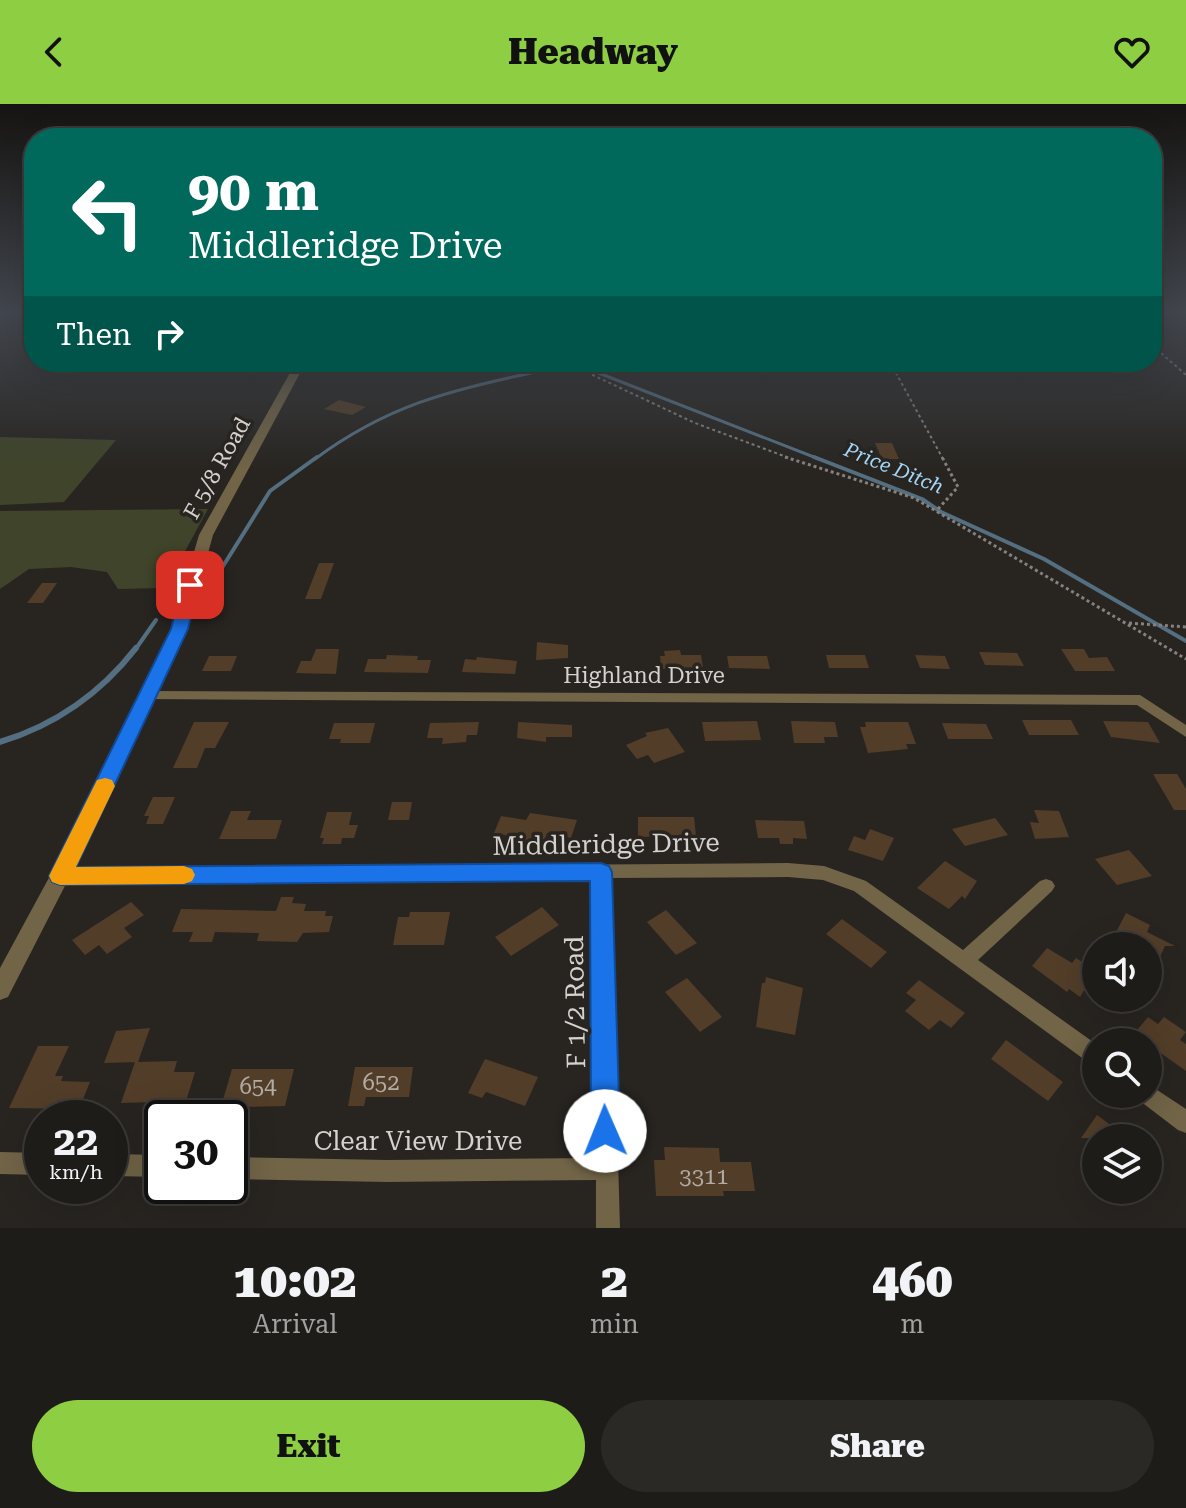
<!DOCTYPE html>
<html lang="en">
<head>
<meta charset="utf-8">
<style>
	body { margin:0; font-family:"Roboto Serif",serif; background:#2b2926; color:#f1f3f6; height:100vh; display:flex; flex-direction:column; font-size:30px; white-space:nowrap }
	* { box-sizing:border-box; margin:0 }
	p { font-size:26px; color:#a1a1a2 }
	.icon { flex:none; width:44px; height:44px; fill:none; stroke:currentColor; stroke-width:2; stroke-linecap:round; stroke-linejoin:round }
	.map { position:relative; height:1124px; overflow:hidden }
	.panel { display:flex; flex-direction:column; background:#1e1c19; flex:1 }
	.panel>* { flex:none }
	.top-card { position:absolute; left:24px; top:24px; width:1138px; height:244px; border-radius:32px; box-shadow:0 8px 32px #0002,0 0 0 2px #3c3a38; background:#00695c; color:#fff; overflow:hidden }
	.buttons { position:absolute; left:1082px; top:828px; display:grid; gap:16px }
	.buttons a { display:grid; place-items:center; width:80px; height:80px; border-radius:50%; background:#1e1c19; box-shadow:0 8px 32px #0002,0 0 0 2px #3c3a38; font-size:40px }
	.speed { position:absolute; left:24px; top:996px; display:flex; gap:16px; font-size:40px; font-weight:700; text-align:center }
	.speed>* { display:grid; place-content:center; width:104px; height:104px; border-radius:50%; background:#1e1c19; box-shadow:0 8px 32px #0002,0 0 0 2px #3c3a38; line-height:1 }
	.speed small { font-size:20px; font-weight:400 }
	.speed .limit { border:4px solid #111; border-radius:12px; background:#fff; color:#111 }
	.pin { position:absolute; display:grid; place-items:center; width:68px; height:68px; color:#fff; margin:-34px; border-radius:16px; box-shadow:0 4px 12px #0006 }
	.me { position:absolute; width:88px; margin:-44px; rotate:359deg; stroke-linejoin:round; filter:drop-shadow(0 0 6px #0008) }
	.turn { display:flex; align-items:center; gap:28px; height:168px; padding:0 32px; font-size:36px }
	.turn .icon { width:104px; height:104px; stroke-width:2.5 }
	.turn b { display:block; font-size:56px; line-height:68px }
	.then { display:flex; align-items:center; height:76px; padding:0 32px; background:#0003; gap:16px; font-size:30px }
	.eta { display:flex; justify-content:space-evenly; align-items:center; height:136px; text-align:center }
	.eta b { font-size:48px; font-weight:800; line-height:56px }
	.primary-button { display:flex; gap:16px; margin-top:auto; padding:16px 32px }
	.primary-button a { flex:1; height:92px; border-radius:48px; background:#8ece43; color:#111; font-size:32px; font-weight:800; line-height:92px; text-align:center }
	.primary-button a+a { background:#2b2926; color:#f1f3f6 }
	header { display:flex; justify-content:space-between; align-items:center; height:104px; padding:0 32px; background:#8ece43; color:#111; font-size:36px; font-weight:800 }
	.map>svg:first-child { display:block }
	.green { fill:#3f442a }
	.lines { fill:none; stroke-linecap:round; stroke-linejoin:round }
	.stream-far2 { stroke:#546f81; stroke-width:3 }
	.stream-far1 { stroke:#546f81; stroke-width:4 }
	.stream { stroke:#546f81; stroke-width:6 }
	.canal { fill:#546f81; fill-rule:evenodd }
	.building { fill:#513d28 }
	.path-far1 { stroke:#84817e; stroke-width:2; stroke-dasharray:3 3; stroke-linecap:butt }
	.path { stroke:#84817e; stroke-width:3; stroke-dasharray:3 3; stroke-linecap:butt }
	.minor { fill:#716447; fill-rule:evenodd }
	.tertiary { fill:#716447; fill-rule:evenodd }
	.route { fill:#1a73e8; stroke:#114b97; stroke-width:2 }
	.slow { fill:#f59e0b }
	.labels { text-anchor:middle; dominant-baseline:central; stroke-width:7; stroke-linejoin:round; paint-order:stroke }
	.far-water-label { font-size:20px; font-style:italic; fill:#a3d7fa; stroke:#282521 }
	.street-label { font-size:22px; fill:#d4d1cf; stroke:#282521 }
	.near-number-label { font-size:22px; fill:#b3aca5 }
	.near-street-label { font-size:26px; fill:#d4d1cf; stroke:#282521 }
</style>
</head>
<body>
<header><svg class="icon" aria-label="back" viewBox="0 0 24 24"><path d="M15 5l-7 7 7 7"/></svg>Headway<svg class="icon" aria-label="heart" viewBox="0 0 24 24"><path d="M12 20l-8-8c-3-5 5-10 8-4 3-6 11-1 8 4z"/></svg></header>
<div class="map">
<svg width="1186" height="1124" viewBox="0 0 1186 1124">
	<rect width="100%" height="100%" fill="#282521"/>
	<path class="green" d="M 0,333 L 116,336 L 64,398 L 0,401 Z
		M 208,405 L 165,484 L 118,485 L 107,468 L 71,463 L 29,465 L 0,485 L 0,407 Z"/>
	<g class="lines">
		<path class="stream-far2" d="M 573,259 L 819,355
			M 315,355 C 396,295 461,285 557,263"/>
		<path class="stream-far1" d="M 814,353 L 922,395 L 941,408 L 1044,455 L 1186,537
			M 199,486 L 220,467 L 270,387 L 317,353
			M 135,546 L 156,516"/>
		<path class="stream" d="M 0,638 C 56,621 100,590 136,544"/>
		<path class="canal" d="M 567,258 L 577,258 L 578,259 L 573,262 Z"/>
	</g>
	<path class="building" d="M 339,296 L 366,303 L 352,311 L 324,305 Z
		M 875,339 L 892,339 L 899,355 L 882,355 Z
		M 319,459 L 334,459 L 321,495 L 305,495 Z
		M 42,479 L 57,479 L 43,499 L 27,499 Z
		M 537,538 L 568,541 L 568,554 L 536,556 Z
		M 316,545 L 339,545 L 336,570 L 296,569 L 301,557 L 311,557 Z
		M 1061,545 L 1084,545 L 1089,554 L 1107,553 L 1115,567 L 1075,567 Z
		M 680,546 L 681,551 L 701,551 L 703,563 L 661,565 L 660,552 L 665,552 L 664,547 Z
		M 979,548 L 1017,549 L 1024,562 L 985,561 Z
		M 387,551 L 418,552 L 417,556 L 431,556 L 428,569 L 364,568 L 368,555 L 386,555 Z
		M 826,551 L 865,551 L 869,564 L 829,564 Z
		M 915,551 L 945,552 L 950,565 L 920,564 Z
		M 209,552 L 237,552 L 231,567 L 202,567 Z
		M 727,552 L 767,552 L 770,565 L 729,564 Z
		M 477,553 L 517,557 L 515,570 L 462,568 L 465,555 L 476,556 Z
		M 1022,616 L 1071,616 L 1079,631 L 1029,631 Z
		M 757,617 L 761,636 L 705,637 L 702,618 Z
		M 791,617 L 835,618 L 838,633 L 824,633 L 825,639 L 794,639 Z
		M 1103,617 L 1148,618 L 1160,639 L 1111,633 Z
		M 194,618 L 229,618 L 215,644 L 205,644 L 197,664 L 173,664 Z
		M 479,618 L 477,631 L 467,631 L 466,638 L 442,640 L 443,634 L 427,634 L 430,619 Z
		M 518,618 L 572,621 L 572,633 L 546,633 L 546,638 L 517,634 Z
		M 865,618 L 908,618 L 916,640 L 906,640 L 908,645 L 868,649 L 860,623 L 866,623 Z
		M 334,619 L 375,619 L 370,639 L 340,639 L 341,635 L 329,635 Z
		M 942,619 L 986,620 L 993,635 L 948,635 Z
		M 668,624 L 685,648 L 654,659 L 648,651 L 637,655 L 626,641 L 647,632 L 645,629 Z
		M 1153,670 L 1177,670 L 1186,685 L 1186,706 L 1174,706 Z
		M 153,693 L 175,693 L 163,720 L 146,720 L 149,712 L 144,712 Z
		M 392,698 L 412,698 L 409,716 L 388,716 Z
		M 1034,706 L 1059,707 L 1069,733 L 1035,735 L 1030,718 L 1039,719 Z
		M 231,707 L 251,707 L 247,716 L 282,716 L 276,735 L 219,735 Z
		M 327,708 L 352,708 L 349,721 L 358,721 L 354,734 L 342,734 L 341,740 L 322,740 L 324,734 L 320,734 Z
		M 530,709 L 577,716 L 571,734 L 547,729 L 544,738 L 535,736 L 533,741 L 518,738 L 520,734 L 494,729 L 501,712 L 526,716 Z
		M 638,713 L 694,713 L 696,732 L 638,733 Z
		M 995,714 L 1008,731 L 965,742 L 952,725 Z
		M 755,716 L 804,717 L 807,735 L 793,734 L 793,740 L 780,740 L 779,734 L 758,734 Z
		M 870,725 L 894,734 L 883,757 L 848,746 L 854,732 L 865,736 Z
		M 1129,746 L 1152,772 L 1117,781 L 1095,755 Z
		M 945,757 L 977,777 L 965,795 L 962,792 L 949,805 L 917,784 Z
		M 281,793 L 294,793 L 292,799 L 306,800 L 304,807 L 326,807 L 325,812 L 333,812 L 329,828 L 303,829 L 297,838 L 257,837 L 259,829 L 215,828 L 212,838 L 189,838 L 193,828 L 172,828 L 181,805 L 276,807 Z
		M 131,798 L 144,811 L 124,824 L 132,833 L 107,850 L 99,841 L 85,851 L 72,836 Z
		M 542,803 L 559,821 L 511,852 L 495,833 Z
		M 666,806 L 697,839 L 676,851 L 647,818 Z
		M 410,808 L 450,808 L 444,841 L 393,841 L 398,813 L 409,813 Z
		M 1126,809 L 1150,821 L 1147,828 L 1175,842 L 1165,842 L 1159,855 L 1148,850 L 1148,842 L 1133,842 L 1114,832 Z
		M 842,815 L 887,848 L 871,864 L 826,830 Z
		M 1047,844 L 1072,859 L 1076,854 L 1096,867 L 1080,893 L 1069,885 L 1067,888 L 1032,862 Z
		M 766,873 L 803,884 L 795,931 L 756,923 L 762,879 L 765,879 Z
		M 687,874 L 722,913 L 700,928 L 665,888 Z
		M 919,876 L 965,909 L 951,924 L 940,916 L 929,926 L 905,907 L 916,896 L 906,889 Z
		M 1148,913 L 1158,920 L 1164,913 L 1186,928 L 1180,936 L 1186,940 L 1186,967 L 1134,930 Z
		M 150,924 L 138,958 L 104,959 L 116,927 Z
		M 1006,936 L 1063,978 L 1048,997 L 991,955 Z
		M 38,942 L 69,942 L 55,972 L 63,972 L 61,977 L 90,978 L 79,1005 L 9,1004 Z
		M 485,955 L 538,973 L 525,1002 L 486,988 L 482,994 L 468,989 Z
		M 177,957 L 174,968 L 195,968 L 186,997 L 121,999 L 135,958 Z
		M 355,963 L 413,963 L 409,993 L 366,993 L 364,1002 L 348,1002 Z
		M 232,965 L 294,965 L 285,1002 L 239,1003 L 240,999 L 222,999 Z
		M 1097,1011 L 1128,1034 L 1081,1034 Z
		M 664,1043 L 719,1044 L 720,1058 L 751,1058 L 755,1087 L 723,1087 L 724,1092 L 656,1092 L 654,1056 L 665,1056 Z"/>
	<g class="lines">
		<path class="path-far1" d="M 1152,241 L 1186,271
			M 565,258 L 695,319 L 792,355
			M 890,258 L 943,355"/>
		<path class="path" d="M 785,353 L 914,394 L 1186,555
			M 938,405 L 958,383 L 942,353
			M 1129,519 L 1186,523"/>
		<path class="minor" d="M 148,587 L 1140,591 L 1186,621 L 1186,633 L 1137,601 L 143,595 L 141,592 L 143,589 Z
			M 788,759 L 824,762 L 866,777 L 963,846 L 1040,777 L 1046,775 L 1052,777 L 1055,782 L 1052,787 L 978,856 L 1096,940 L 1096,962 L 1089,959 L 854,787 L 823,776 L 788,773 L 610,774 L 620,1124 L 596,1124 L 596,1076 L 387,1078 L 230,1075 L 230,1053 L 387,1056 L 595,1054 L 592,774 L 60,779 L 54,777 L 51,772 L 54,767 L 60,765 Z
			M 1148,980 L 1186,1005 L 1186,1029 L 1178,1026 L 1140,997 L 1137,990 L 1148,990 Z
			M 0,1048 L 42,1049 L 42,1071 L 0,1070 Z
			M 110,1050 L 162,1051 L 162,1073 L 110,1072 Z"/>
		<path class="tertiary" d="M 296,258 L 306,258 L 213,431 L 187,525 L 70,772 L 8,893 L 0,896 L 0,864 L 51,770 L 171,525 L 199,431 Z"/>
	</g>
	<linearGradient id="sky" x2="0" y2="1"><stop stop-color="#161412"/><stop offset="0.57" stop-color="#42464e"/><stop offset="1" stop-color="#42464e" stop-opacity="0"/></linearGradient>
	<rect width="1186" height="365" fill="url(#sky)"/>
	<path class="route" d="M 190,476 L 199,481 L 188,525 L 76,763 L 601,759 L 609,762 L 612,768 L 620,1027 L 615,1037 L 605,1041 L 595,1037 L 591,1027 L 590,777 L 60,781 L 52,778 L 49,772 L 171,525 L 182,481 Z"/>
	<path class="slow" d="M 105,674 L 112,676 L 115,682 L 76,763 L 184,762 L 192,765 L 195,771 L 192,777 L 184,780 L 60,781 L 52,778 L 49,772 L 97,676 Z"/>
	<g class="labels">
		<g class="far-water-label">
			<text transform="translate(894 364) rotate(22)">Price Ditch</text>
		</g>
		<g class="street-label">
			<text transform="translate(217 364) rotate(-61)">F 5/8 Road</text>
			<text x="644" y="571">Highland Drive</text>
		</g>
		<g class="near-number-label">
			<text x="381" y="978">652</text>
			<text x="258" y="982">654</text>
			<text x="704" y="1072">3311</text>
		</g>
		<g class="near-street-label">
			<text transform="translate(606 740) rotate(-1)">Middleridge Drive</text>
			<text transform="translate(575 898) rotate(-91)">F 1/2 Road</text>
			<text x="418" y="1037">Clear View Drive</text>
		</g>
	</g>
</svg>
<div class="buttons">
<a><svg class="icon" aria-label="sound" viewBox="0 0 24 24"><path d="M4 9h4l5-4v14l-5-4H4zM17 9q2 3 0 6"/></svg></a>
<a><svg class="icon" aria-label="search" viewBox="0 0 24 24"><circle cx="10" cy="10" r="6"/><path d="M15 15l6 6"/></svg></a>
<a><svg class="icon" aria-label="layers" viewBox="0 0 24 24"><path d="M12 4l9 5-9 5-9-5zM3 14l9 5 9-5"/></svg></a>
</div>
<div class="speed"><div>22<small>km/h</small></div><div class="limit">30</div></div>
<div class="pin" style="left:190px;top:481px;background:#d93025"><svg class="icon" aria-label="arrive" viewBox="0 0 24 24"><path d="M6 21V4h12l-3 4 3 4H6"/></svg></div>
<svg class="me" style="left:605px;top:1027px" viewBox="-20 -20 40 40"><circle r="19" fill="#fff"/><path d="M0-13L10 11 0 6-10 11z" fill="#1a73e8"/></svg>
<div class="top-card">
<div class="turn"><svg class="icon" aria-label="left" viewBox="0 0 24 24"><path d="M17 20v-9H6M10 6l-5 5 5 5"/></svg><div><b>90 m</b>Middleridge Drive</div></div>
<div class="then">Then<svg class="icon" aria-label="right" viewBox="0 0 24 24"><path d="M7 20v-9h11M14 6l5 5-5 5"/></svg></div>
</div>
</div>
<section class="panel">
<div class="eta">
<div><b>10:02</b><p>Arrival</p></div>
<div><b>2</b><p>min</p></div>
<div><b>460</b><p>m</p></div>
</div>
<div class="primary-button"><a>Exit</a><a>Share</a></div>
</section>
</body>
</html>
